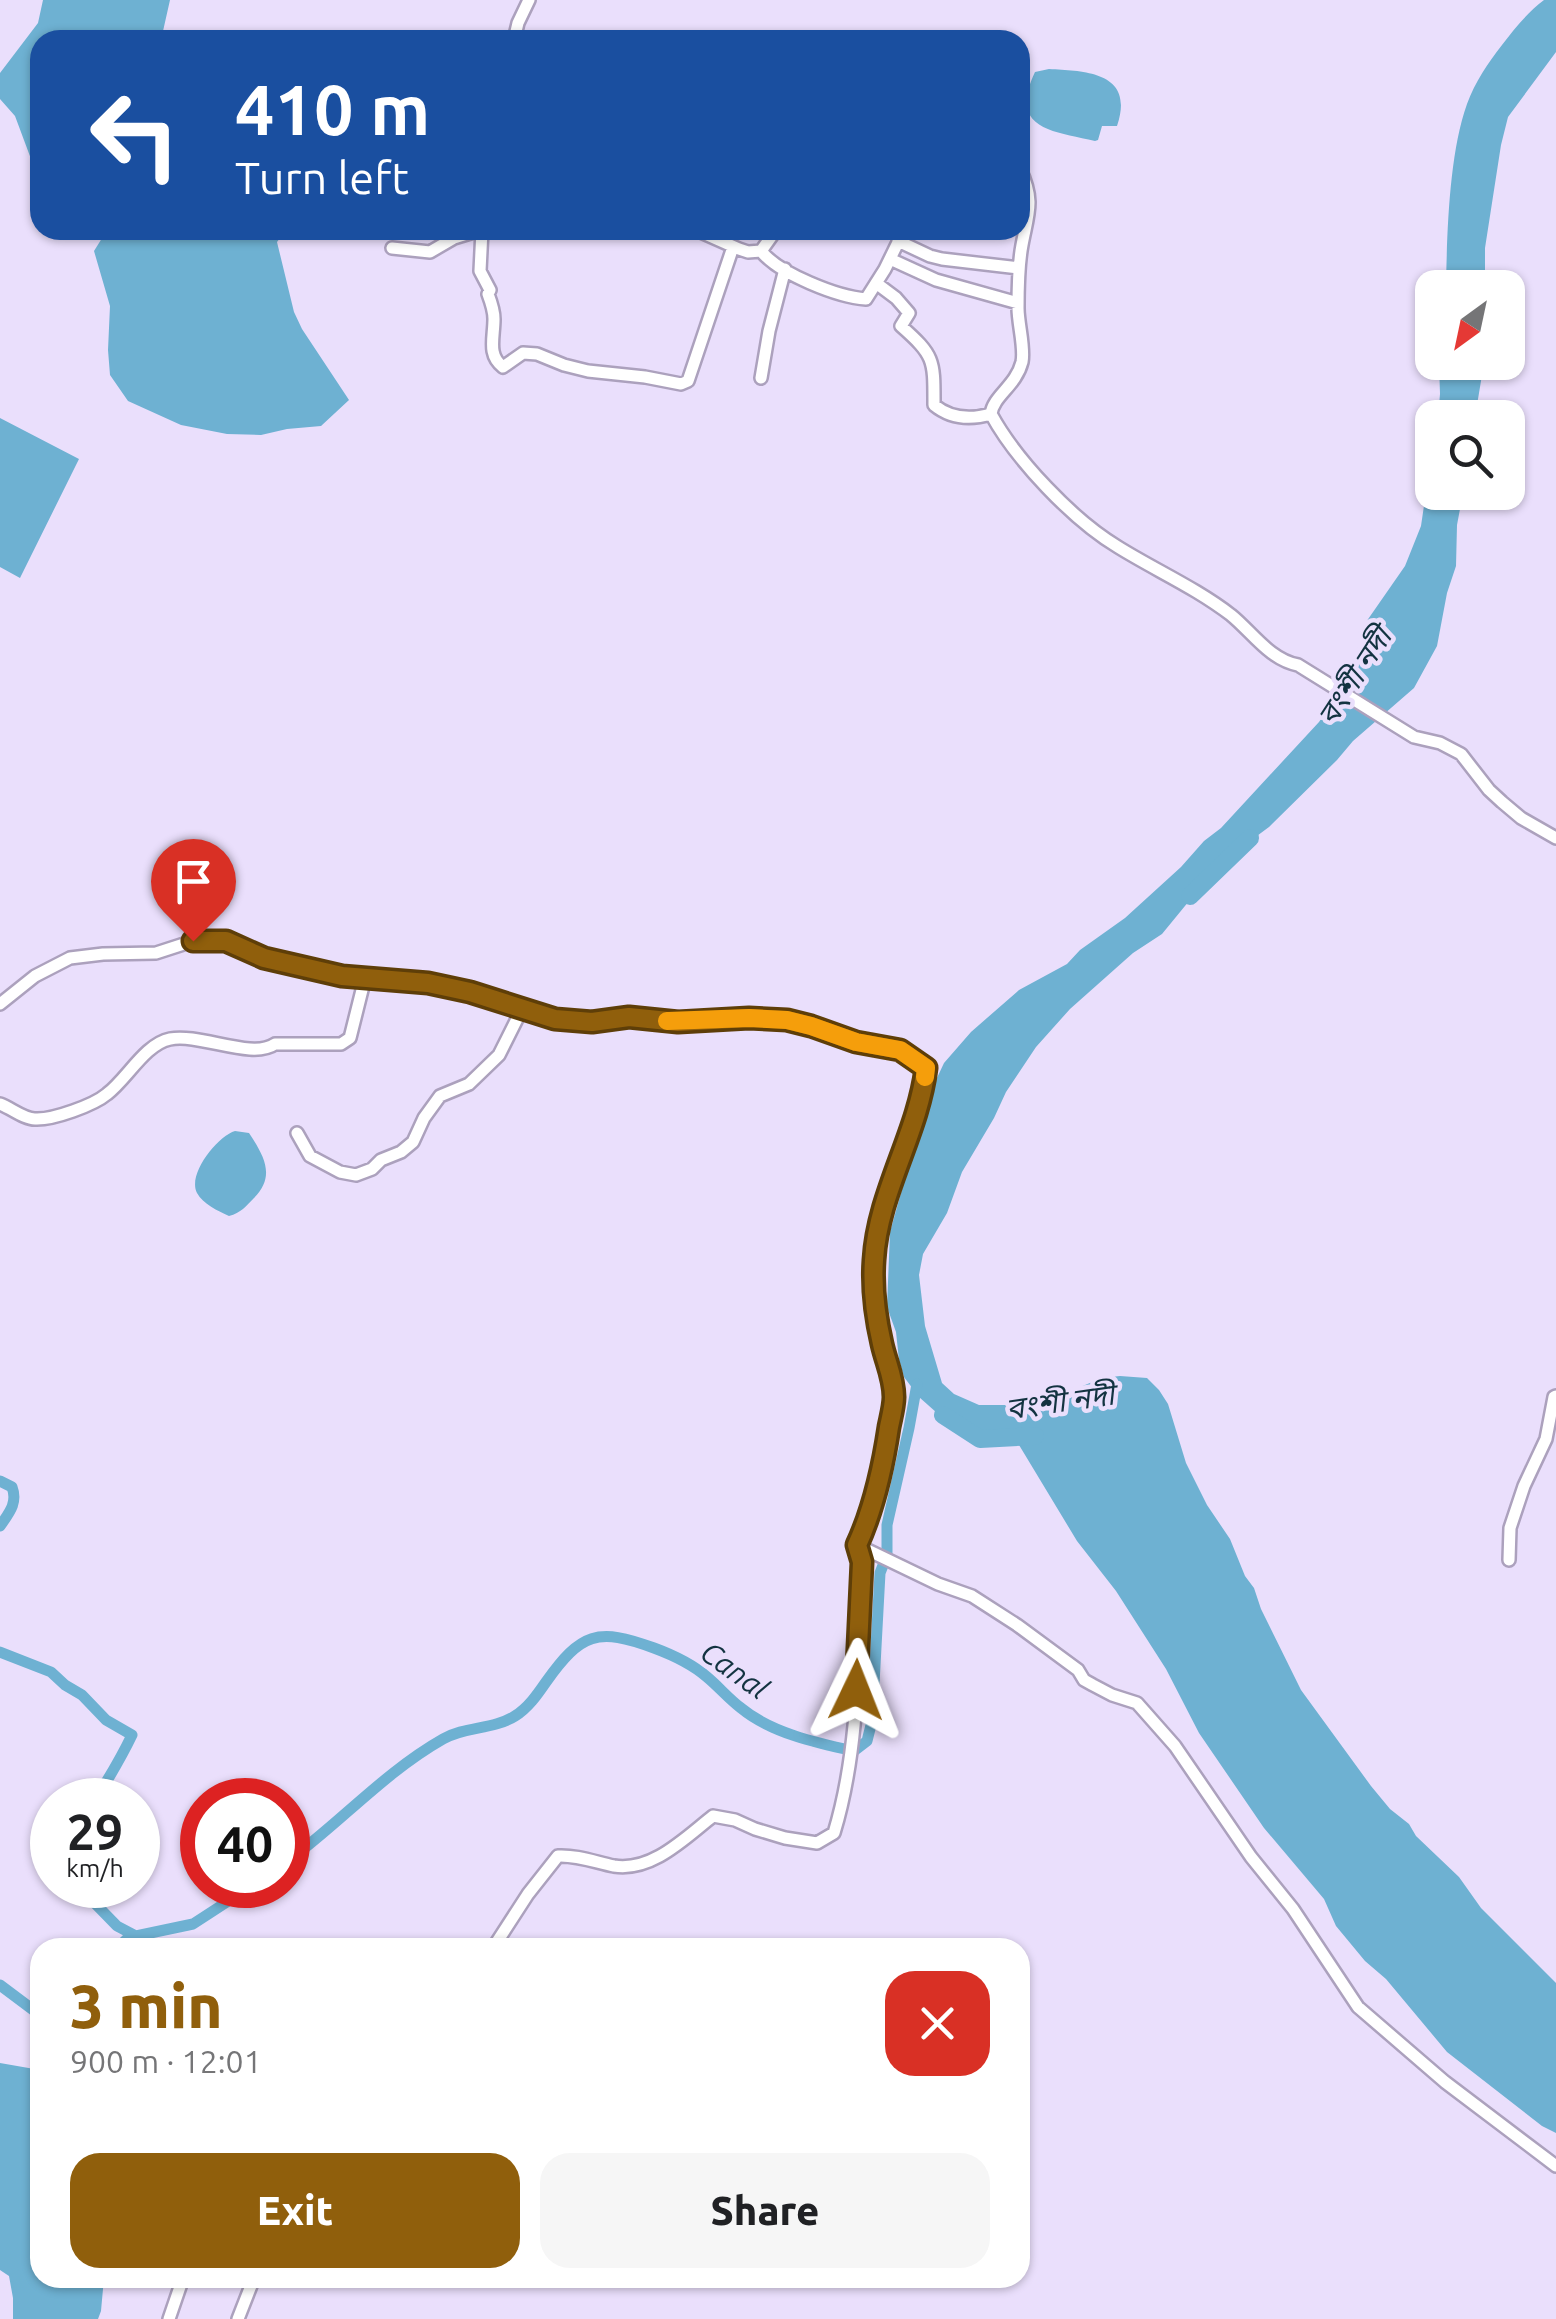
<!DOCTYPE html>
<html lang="en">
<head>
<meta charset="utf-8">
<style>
	body { margin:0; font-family:Ubuntu,"Noto Sans Bengali",sans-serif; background:#f6f6f6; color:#202124; height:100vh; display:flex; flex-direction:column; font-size:38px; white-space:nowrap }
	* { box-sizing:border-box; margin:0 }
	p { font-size:32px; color:#757577 }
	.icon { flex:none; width:55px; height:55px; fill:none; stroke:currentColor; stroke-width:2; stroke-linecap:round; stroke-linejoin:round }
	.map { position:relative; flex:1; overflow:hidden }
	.sheet { position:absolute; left:30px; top:1938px; width:1000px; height:350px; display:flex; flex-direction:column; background:#fff; border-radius:30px; box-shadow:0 2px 8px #0004 }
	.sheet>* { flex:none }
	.top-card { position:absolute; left:30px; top:30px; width:1000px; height:210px; border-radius:30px; box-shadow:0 2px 8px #0004; background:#1a4fa0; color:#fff; overflow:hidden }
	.needle { width:65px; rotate:213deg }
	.tools { position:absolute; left:1415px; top:270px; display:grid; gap:20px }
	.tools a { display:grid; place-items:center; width:110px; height:110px; border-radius:20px; background:#fff; box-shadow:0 2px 8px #0004; font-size:50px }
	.speed { position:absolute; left:30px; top:1778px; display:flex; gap:20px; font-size:50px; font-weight:700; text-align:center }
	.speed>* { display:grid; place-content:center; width:130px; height:130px; border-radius:50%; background:#fff; box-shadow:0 2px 8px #0004; line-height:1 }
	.speed small { font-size:25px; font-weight:400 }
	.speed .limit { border:15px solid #d22; background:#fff; color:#111 }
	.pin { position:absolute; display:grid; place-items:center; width:85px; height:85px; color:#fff; margin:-102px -42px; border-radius:50% 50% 50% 0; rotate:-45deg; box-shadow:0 0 10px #0007 }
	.pin .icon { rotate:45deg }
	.me { position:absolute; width:110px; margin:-55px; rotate:2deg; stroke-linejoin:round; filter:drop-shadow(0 0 8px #0008) }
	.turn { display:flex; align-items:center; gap:35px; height:210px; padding:0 40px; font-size:45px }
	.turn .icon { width:130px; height:130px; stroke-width:2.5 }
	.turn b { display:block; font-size:70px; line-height:85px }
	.round { display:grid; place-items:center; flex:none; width:105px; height:105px; border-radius:30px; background:#f6f6f6 }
	.head { display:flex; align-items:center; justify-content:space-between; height:170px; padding:0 40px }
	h1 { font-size:60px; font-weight:800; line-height:75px; color:#905f0c }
	.action { display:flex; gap:20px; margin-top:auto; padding:20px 40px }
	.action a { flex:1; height:115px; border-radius:30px; background:#905f0c; color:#fff; font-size:40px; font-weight:800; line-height:115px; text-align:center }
	.action a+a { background:#f6f6f6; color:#202124 }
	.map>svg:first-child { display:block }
	.water { fill:#6eb1d2 }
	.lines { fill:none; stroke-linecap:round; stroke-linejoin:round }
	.canal { stroke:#6eb1d2; stroke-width:11 }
	.river { stroke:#6eb1d2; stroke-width:18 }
	.minor-casing { stroke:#aca1bd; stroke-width:16 }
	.minor { stroke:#fff; stroke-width:11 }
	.route-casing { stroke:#5e3e08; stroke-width:25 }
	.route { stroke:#905f0c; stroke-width:18 }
	.slow { stroke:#f59e0b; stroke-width:18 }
	.labels { text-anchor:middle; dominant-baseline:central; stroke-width:9; stroke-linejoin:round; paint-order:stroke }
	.water-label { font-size:30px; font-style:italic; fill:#133341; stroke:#eadffc }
</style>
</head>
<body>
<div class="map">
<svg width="1556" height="2319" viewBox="0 0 1556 2319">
	<rect width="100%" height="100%" fill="#eadffc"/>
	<path class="water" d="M 43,0 L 170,0 L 161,40 L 40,40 L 40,176 L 34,167 L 15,116 L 0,99 L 0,73 L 38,23 Z
		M 1544,0 L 1556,0 L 1556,52 L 1508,117 L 1501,145 L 1485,248 L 1485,287 L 1446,287 C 1447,234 1449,154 1467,104 C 1475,82 1488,63 1502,45 C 1515,28 1527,13 1544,0 Z
		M 1049,69 C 1088,71 1135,73 1117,126 L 1102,126 L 1098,140 L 1095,141 C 1051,131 1008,129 1035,72 Z
		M 102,230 L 286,230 L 277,242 L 294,312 L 302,329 L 349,400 L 321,426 L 287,429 L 261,435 L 227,434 L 181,425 L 128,401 L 110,375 L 108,350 L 110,306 L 94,251 L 104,235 Z
		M 1439,363 L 1484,363 L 1475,417 L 1438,417 L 1440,394 Z
		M 0,418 L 79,459 L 20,578 L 0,567 Z
		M 1432,469 L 1432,492 L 1463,493 L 1457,525 L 1456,566 L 1447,593 L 1437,646 L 1414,688 L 1353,741 L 1337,760 L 1269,827 L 1234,853 L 1212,873 L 1162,934 L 1133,953 L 1070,1009 L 1036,1047 L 1006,1092 L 994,1118 L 962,1172 L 947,1213 L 923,1254 L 919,1275 L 925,1326 L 942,1383 L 954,1394 L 979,1405 L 1009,1405 L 1051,1399 L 1102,1378 L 1120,1376 L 1147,1378 L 1159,1390 L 1168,1404 L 1186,1463 L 1207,1505 L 1230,1539 L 1245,1576 L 1254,1588 L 1261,1609 L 1301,1690 L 1371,1786 L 1390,1809 L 1409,1824 L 1416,1836 L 1459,1877 L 1481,1908 L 1556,1983 L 1556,2133 L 1542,2126 L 1447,2052 L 1386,1979 L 1365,1961 L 1336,1926 L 1324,1899 L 1264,1828 L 1199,1733 L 1166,1669 L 1116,1591 L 1077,1541 L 1013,1435 L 997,1437 L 963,1428 L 937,1413 L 919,1397 L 904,1377 L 899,1360 L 896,1332 L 887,1307 L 890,1232 L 928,1097 L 944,1063 L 971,1032 L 1019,990 L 1067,964 L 1080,950 L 1125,918 L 1181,867 L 1204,841 L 1221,828 L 1319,722 L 1356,667 L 1364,641 L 1364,625 L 1405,566 L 1421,526 L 1426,492 Z
		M 235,1131 L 249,1133 C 264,1156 276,1176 254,1198 C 246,1206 241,1213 229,1216 C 218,1211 203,1204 197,1193 C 187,1174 218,1136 235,1131 Z
		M 0,2063 L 40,2070 L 40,2278 L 104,2278 L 101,2311 L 98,2319 L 13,2319 L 13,2298 L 9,2276 L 0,2270 Z"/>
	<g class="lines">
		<path class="canal" d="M 0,1481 L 12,1487 C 18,1503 9,1513 0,1526
			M 0,1652 L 51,1672 L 65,1685 L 82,1695 L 106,1720 L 132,1735 C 121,1758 109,1778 95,1800
			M 288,1861 C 341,1822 385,1772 443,1739 C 465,1726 493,1730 515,1716 C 528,1708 537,1695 546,1682 C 581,1633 597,1627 654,1648 C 673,1655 692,1664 707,1677 C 719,1687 729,1699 741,1708 C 771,1733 817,1743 854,1751 L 867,1741 L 872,1721 L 880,1573 L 887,1555 L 887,1525 L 909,1428 L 917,1384
			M 77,1885 L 117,1926 L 136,1936 L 193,1924 L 253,1885
			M 117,1948 L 128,1938 L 136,1936
			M 0,1985 L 40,2015"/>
		<path class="river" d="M 1190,896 L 1250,838
			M 943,1415 L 980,1439 L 1035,1436"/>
		<defs>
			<path id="minor" d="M 514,40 L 518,23 L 529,0
				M 1020,169 C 1035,201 1028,213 1022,245 C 1018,266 1018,287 1018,308 C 1018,324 1025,348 1022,362 C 1016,386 993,396 991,414 C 1016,460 1073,520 1118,547 C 1155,570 1196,588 1231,615 C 1252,632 1270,660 1298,665 L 1414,737 L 1440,743 L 1461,754 L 1489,790 L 1502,802 L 1521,818 L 1556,838
				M 482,230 L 480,271 L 490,290 L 488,294 C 491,302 494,310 494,319 C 494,338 487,355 503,367 L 523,353 L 537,354 L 564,365 L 588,371 L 645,377 L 681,384 L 688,381 L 733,247
				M 696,230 L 739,249 L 748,252 L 761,251 L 776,230
				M 898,241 L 930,256 L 942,259 L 1019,268
				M 392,248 L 430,252 L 454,238 L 480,230
				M 761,251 C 779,274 838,297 866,299 L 885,269 L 904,230
				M 890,259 L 936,280 L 1018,303
				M 876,283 L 896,298 L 909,313 L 901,326 C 935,356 934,360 934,405 C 951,419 970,420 991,414
				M 761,378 L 769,331 L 785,269
				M 0,1004 L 35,976 L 70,958 L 103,954 L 156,953 L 193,941 L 226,941 L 264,958 L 292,965 L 342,976 L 429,983 L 470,992 L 555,1019 L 592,1022 L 629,1017 L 678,1023 L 749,1018 L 787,1020 L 811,1026 L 856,1042 L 900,1050 L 926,1068 C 918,1134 878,1192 874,1260 C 872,1288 876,1318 882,1344 C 886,1362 894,1378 894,1397 C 894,1406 891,1417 889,1427 C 883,1467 874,1508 857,1545 L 862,1562 C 858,1651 860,1748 834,1833 L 817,1843 L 785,1838 L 755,1829 L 735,1820 L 713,1816 C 685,1838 652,1872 614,1866 C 595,1862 577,1855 558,1856 L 528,1894 L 493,1948
				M 0,1104 C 11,1108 24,1119 35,1119 C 53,1120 94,1105 107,1094 C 127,1079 145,1044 170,1039 C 200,1033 252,1060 275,1044 L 341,1044 L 350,1038 L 365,978
				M 297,1133 L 310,1156 L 340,1172 L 356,1175 L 372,1169 L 381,1160 L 401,1152 L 413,1142 L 424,1118 L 440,1096 L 469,1084 L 499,1055 L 522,1009
				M 857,1545 L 938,1584 L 972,1596 L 1017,1625 L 1078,1670 L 1084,1680 L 1093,1685 L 1112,1695 L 1137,1703 L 1175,1746 L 1251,1857 L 1293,1909 L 1358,2007 L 1445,2082 L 1556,2166
				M 1509,1560 L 1510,1528 L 1524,1486 L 1546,1439 L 1554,1397 L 1556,1396
				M 169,2319 L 183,2278
				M 238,2319 L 254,2278"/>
		</defs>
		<use href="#minor" class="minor-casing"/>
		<use href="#minor" class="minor"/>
	</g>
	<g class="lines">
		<defs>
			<path id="route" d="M 193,941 L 226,941 L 264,958 L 342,976 L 428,983 L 470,992 L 555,1019 L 592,1022 L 629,1017 L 678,1022 L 749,1018 L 787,1020 L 811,1026 L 856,1042 L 900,1050 L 926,1068 C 918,1134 878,1192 874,1260 C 872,1288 876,1318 882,1344 C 886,1362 894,1378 894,1397 C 894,1406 891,1417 889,1427 C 883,1467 874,1508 857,1545 L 862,1562 L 856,1690"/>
		</defs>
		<use href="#route" class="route-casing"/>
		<use href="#route" class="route"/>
		<path class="slow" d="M 667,1021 L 749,1018 L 787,1020 L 811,1026 L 856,1042 L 900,1050 L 926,1068 L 925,1077"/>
	</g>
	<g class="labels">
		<g class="water-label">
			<text transform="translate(1354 676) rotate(-57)">বংশী নদী</text>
			<text transform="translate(1060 1401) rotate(-8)">বংশী নদী</text>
			<text transform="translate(735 1670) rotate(36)">Canal</text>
		</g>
	</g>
</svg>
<div class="tools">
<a><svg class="needle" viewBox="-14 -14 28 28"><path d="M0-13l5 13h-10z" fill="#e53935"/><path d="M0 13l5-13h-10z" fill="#757577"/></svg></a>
<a><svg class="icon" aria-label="search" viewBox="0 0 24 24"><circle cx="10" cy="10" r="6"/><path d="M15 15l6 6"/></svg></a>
</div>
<div class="speed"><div>29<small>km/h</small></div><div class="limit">40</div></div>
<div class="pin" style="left:193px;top:941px;background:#d93025"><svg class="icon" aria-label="arrive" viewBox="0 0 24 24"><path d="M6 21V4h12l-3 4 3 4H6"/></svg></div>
<svg class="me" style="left:856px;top:1690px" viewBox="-20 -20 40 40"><path d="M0-17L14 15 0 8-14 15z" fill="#905f0c" stroke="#fff" stroke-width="4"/></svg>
<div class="top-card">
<div class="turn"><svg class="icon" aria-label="left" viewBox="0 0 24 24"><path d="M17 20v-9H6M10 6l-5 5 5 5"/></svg><div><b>410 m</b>Turn left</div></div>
</div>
<section class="sheet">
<div class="head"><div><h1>3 min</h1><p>900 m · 12:01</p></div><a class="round" style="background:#d93025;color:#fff"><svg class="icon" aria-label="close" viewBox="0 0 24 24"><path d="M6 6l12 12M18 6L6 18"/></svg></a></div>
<div class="action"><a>Exit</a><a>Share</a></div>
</section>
</div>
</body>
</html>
